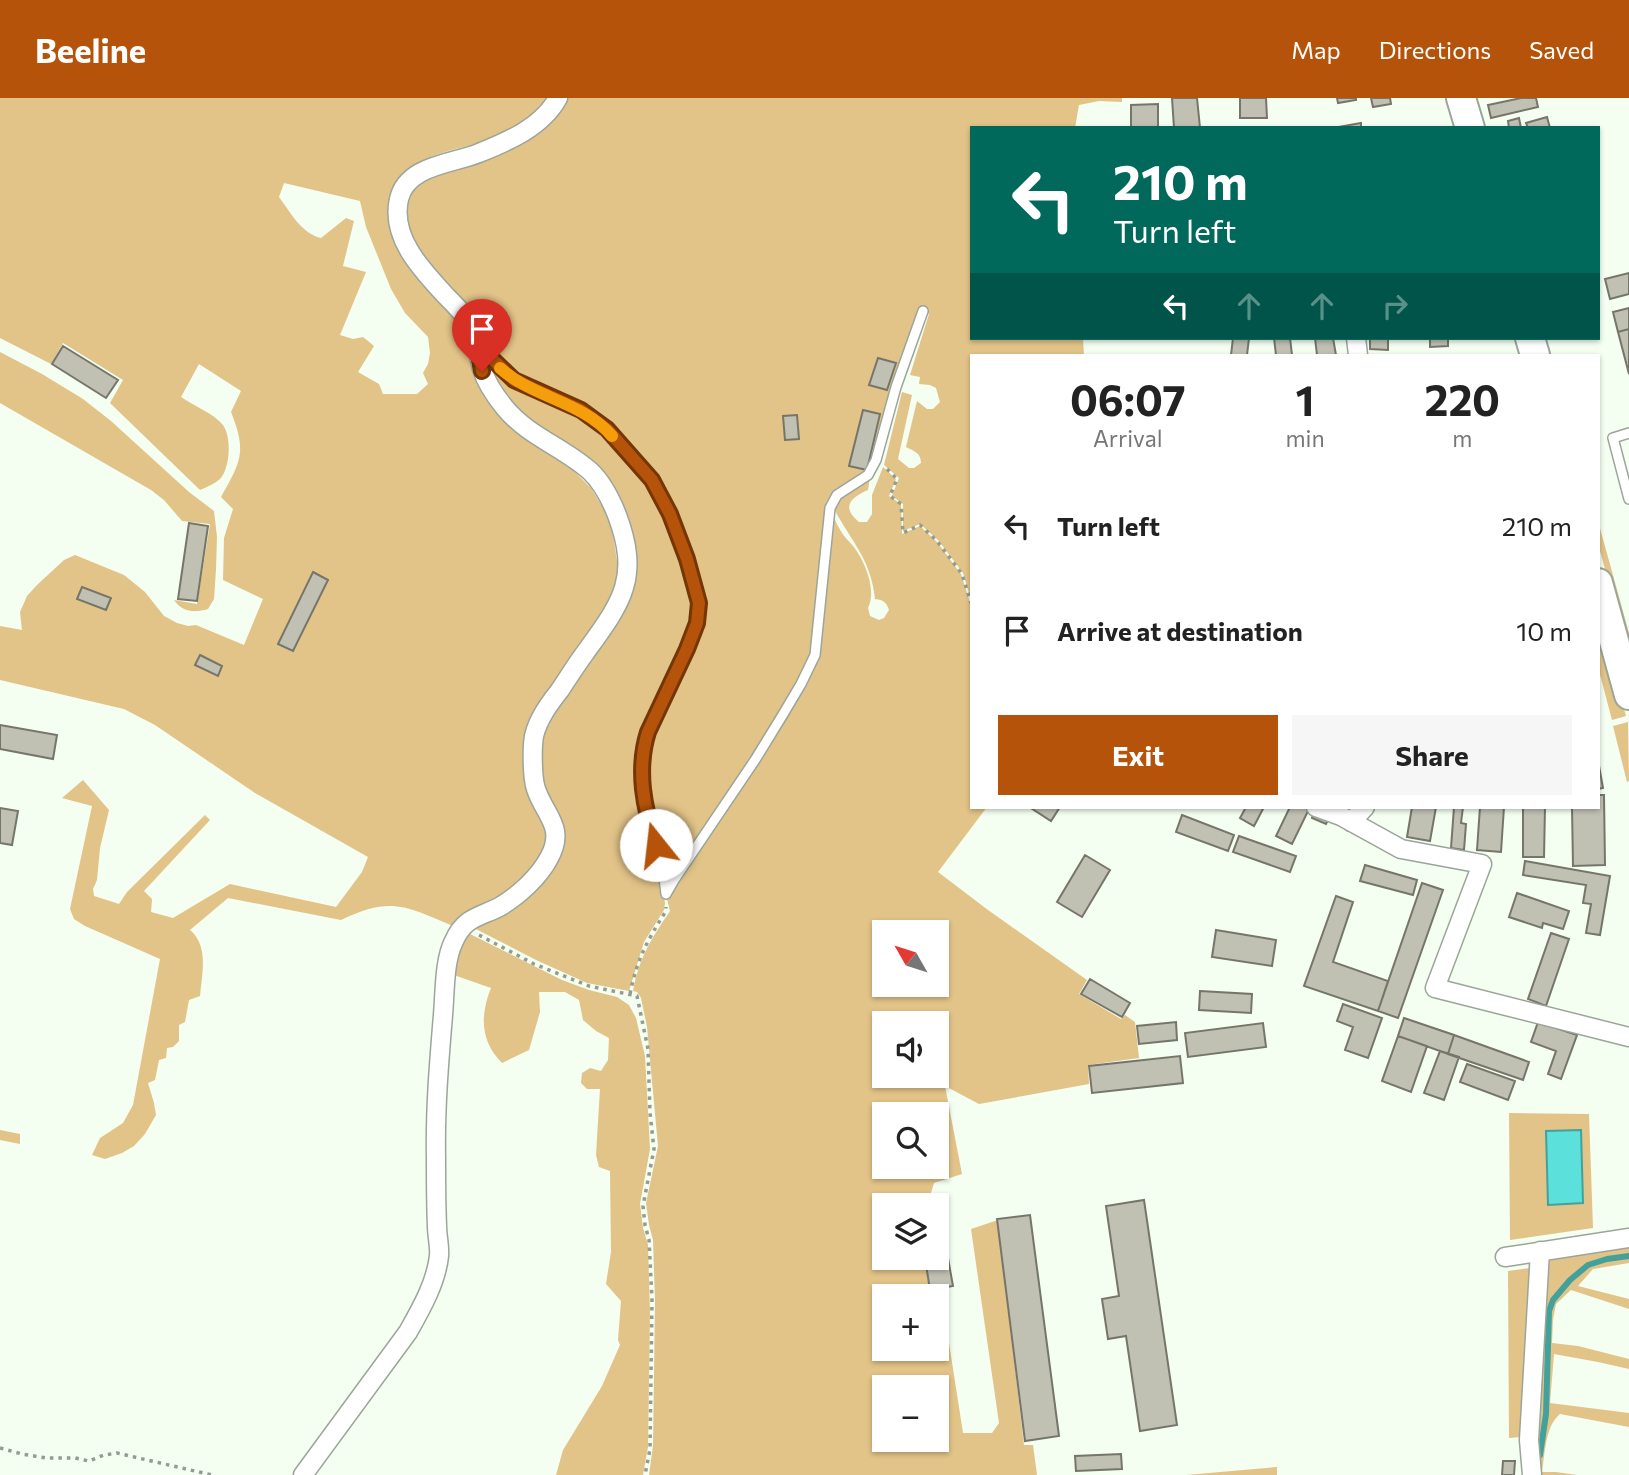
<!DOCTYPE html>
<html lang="en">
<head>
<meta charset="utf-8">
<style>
	body { margin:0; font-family:Commissioner,sans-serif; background:#f6f6f6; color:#222; height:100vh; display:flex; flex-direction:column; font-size:26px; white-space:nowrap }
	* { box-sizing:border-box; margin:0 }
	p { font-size:23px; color:#767676 }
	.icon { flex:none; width:38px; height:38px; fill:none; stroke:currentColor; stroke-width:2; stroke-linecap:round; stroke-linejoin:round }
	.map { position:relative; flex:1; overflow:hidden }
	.side { position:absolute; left:970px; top:256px; width:630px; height:455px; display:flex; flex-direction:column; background:#fff; border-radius:0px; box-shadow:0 2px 5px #0004 }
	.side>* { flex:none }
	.banner { position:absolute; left:970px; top:28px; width:630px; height:214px; border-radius:0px; box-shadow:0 2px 5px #0004; background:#00695c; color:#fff; overflow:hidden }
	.needle { width:46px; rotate:309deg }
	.tools { position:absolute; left:872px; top:822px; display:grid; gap:14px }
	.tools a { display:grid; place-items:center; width:77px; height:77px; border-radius:0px; background:#fff; box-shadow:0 2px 5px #0004; font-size:35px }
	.pin { position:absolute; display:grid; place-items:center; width:60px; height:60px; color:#fff; margin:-72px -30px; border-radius:50% 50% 50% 0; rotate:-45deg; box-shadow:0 0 7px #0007 }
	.pin .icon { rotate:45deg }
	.me { position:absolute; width:77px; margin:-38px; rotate:344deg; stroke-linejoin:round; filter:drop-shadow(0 0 5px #0008) }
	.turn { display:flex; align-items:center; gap:24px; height:147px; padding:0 28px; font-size:32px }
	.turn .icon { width:91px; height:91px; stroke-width:2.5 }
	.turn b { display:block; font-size:49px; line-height:60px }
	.lanes { display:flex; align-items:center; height:66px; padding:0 28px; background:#0003; justify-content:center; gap:35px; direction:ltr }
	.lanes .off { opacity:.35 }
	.eta { display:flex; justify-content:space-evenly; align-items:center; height:119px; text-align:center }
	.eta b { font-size:42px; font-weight:700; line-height:49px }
	.action { display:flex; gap:14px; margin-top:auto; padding:14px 28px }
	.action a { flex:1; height:80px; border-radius:0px; background:#b45309; color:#fff; font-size:28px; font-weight:700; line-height:80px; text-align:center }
	.action a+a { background:#f6f6f6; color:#222 }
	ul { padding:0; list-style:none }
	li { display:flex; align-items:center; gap:21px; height:105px; padding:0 28px }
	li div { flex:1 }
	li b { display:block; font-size:26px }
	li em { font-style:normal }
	header { display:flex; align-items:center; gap:42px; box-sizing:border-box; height:98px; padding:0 35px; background:#b45309; color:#fff }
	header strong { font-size:33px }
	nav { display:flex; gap:38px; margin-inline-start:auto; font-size:24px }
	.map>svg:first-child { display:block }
	.green { fill:#e2c388; fill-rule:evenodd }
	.water { fill:#5ce0db; stroke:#43a19c; stroke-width:2 }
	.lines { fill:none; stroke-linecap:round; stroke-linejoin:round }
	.stream { stroke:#43a19c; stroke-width:6 }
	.building { fill:#c0c1b3; stroke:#757669; stroke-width:2 }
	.service-casing { stroke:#9ca599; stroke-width:12 }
	.minor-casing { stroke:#9ca599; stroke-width:21 }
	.primary-casing { stroke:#9ca599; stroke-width:32 }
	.path { stroke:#949b92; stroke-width:3.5; stroke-dasharray:3.5 5; stroke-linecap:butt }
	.service { stroke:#fff; stroke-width:9 }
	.minor { stroke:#fff; stroke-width:18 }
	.primary { stroke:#fff; stroke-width:28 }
	.route-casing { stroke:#753606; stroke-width:18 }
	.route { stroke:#b45309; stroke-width:12 }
	.slow { stroke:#f59e0b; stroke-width:12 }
</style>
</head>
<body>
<header>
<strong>Beeline</strong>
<nav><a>Map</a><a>Directions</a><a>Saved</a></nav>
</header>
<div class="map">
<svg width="1629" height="1377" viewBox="0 0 1629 1377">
	<rect width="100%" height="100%" fill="#f4fef1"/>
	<path class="green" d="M 0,0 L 551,0 C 540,15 522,28 505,37 C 498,41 488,42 479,45 C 450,53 406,59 393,92 C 391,97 391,103 390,108 L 463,220 L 476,256 L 539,348 L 572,371 L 591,390 L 610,421 L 613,436 L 618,470 L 619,488 L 593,534 L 565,567 L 533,622 L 525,639 L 523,652 L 531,682 L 552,741 L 530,777 L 508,793 L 482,806 L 456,829 C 407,809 392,797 341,822 L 228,800 L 190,832 C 209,848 202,875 200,898 L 189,902 L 185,924 L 179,927 L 179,943 L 173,949 L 167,950 L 166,960 L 159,962 L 155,982 L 148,985 L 154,1005 L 156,1017 L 145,1036 L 134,1048 L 122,1055 L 105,1061 L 92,1057 L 100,1040 L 123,1025 L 133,1007 L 160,861 L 85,828 L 74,821 L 70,811 L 92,708 L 62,700 L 83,682 L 109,712 L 100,750 L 97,782 L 93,791 L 94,798 L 119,806 L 127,794 L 205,717 L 210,722 L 144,793 L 152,801 L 151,814 L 173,820 L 230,786 L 336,809 L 362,774 L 368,759 L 255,695 L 155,627 L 124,611 L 0,582 L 0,528 L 22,532 L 20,514 L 27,498 L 37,487 L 64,462 L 75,457 L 124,477 L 145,494 L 164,518 L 177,525 L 188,528 L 196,527 L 244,547 L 263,501 L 223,482 L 224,440 L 233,411 L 221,399 C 241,363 247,354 231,314 L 241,293 L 199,266 L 181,299 C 194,308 213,315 223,327 C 232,340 230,370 220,381 C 214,386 207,389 200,392 L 110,305 L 123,282 L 63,245 L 51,266 L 0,240 ZM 284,85 L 360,103 L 366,129 L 391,191 L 405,215 L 428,239 L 430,255 L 428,266 L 423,275 L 428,286 L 417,296 L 383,296 L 379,286 L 358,274 L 374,248 L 363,239 L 353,241 L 340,237 L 366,174 L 343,168 L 354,123 L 346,120 L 321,140 C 301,135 291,115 279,99 Z
		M 563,0 L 1122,0 L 1122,4 L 1099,3 L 1079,7 L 1075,30 L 971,30 L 971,240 L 1083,240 L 1084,257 L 971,257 L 971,502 L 963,475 L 938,442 L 920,426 L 903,433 L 903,406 L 892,398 L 899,380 L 884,367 L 902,294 L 912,297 L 898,361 L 909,370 L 914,370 L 921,365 C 921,355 914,353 906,349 L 917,303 L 927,311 L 933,311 L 940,304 L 936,290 L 930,287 L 919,286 L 920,279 L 910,277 L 929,216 L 921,213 L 874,361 L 865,375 L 834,395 L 812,556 L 799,584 L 780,617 L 668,786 L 645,690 L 647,647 L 702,504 L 667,402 L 609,329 L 516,280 L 491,256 L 414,149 L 403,108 L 408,89 L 452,67 Z
		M 481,252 L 500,274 L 579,314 L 604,333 L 649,384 L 662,405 L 684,462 L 696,505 L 694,525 L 640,658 L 665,805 L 664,812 L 644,844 L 629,893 L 587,885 L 536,862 L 472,829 L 548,776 L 557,765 L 565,745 L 564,734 L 545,689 L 539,667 L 542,630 L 626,503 L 621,409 L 510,312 Z
		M 0,254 L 42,276 L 83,301 L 111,323 L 189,394 L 214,413 L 217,439 L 216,471 L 214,501 L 208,511 C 194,515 182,514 174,502 L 197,506 L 210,426 L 182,423 L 164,402 L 151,392 L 0,305 Z
		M 883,369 L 896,381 L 889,398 L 901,406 L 902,436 L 920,428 L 937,444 L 961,476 L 971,508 L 971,709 L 987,709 L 938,774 L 988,812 L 1087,882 L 1079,896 L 1121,921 L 1125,917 L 1135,924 L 1139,960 L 1088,967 L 1089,986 L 979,1006 L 945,988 L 962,1076 L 934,1085 L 927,1108 L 884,1108 L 884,1160 L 925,1160 L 930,1199 L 884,1199 L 884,1251 L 936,1251 L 936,1201 L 942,1200 L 963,1335 L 992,1335 L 999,1325 L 971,1131 L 998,1122 L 1024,1347 L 1033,1347 L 1037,1377 L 649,1377 L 653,1348 L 655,1203 L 653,1142 L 649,1127 L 646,1105 L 658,1048 L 647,929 L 641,900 L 637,894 L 633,893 C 639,860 651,841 670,813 L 667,801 L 676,783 L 818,557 L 832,415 C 835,422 838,429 842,435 C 845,440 850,444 853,448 C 865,463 877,492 868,510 L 870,518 L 879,522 L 884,520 L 889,512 C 886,504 884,502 875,501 C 871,462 852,444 834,411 L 839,399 L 870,379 L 868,392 C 850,400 841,409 859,424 L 867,424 L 872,416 L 872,397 ZM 884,835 L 936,835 L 936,887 L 884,887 ZM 884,926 L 936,926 L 936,978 L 884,978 ZM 884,1017 L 936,1017 L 936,1069 L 884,1069 ZM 884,1290 L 936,1290 L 936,1342 L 884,1342 Z
		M 1598,423 L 1629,535 L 1629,556 L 1598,446 Z
		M 1603,542 L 1626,618 L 1612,622 L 1598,569 L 1598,545 Z
		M 1628,624 L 1629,683 L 1627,684 L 1613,628 Z
		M 466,834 L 562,882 L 589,892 L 617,899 L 629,907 L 636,920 L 645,958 L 650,1051 L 640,1106 L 643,1130 L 648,1147 L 650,1215 L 648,1349 L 643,1377 L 556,1377 L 563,1352 L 602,1288 L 620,1247 L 618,1242 L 621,1203 L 606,1186 L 611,1154 L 610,1073 L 599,1069 L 596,1057 L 600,991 L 587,991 L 581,985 L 582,975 L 590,970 L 601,973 L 608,962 L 609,940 L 596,933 L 583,922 L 579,902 L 565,894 L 539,894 L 540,914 L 529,952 L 502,965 C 480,943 480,917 491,890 L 451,876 Z
		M 1509,1015 L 1589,1016 L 1593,1130 L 1510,1142 Z
		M 0,1032 L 20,1036 L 20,1046 L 0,1042 Z
		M 1629,1145 L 1629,1157 L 1607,1160 L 1587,1166 L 1569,1182 L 1552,1201 L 1548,1213 L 1546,1316 L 1540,1356 L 1541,1356 L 1548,1316 L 1550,1213 L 1554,1202 L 1571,1183 L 1589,1168 L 1607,1162 L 1629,1159 L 1629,1165 L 1593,1171 L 1578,1188 L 1629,1201 L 1629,1211 L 1571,1192 L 1556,1206 L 1553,1222 L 1552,1245 L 1578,1248 L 1629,1261 L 1629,1271 L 1598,1264 L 1554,1256 L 1550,1305 L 1629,1315 L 1629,1329 L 1560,1316 C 1545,1328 1545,1356 1542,1374 L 1556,1374 L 1577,1377 L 1535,1377 L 1547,1163 L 1556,1156 Z
		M 1530,1170 L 1521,1339 L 1509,1340 L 1508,1173 Z
		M 1277,1369 L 1277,1377 L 1186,1377 Z"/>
	<path class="water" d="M 1581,1032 L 1583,1105 L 1548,1107 L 1546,1033 Z"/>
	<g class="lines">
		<path class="stream" d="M 1540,1357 L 1546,1316 L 1549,1213 L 1553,1202 L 1570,1182 L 1588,1167 L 1607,1161 L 1629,1158"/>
	</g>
	<path class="building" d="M 1172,0 L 1197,0 L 1200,30 L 1174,30 Z
		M 1240,0 L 1266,0 L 1267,20 L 1240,20 Z
		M 1337,0 L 1356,0 L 1356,2 L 1338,5 Z
		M 1371,0 L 1390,0 L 1391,6 L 1373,9 Z
		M 1521,0 L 1536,0 L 1538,9 L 1491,20 L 1488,7 Z
		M 1158,6 L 1158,30 L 1131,30 L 1131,7 Z
		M 1547,19 L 1550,30 L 1528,30 L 1526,25 Z
		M 1519,20 L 1521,30 L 1509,30 L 1508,23 Z
		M 1361,25 L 1361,30 L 1338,30 L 1338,29 Z
		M 1629,175 L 1629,196 L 1610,201 L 1605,181 Z
		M 1629,210 L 1629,231 L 1618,234 L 1613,214 Z
		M 1629,231 L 1629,276 L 1618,234 Z
		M 1233,240 L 1249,240 L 1247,257 L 1231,257 Z
		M 1274,240 L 1290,240 L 1292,257 L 1276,257 Z
		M 1315,240 L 1333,240 L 1336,257 L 1317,257 Z
		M 1370,240 L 1388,240 L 1388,252 L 1370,251 Z
		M 1430,240 L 1448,240 L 1448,248 L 1430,249 Z
		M 63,248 L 118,282 L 106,300 L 52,266 Z
		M 878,260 L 896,265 L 887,292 L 869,287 Z
		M 863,312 L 880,316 L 867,372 L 849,368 Z
		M 797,317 L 799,341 L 785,342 L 783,318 Z
		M 189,425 L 208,428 L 197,503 L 178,501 Z
		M 313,474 L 328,482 L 293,553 L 278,546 Z
		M 82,489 L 111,500 L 106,512 L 77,501 Z
		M 200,557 L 222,568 L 218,578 L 195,567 Z
		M 0,627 L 57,637 L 53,661 L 0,651 Z
		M 1598,662 L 1603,690 L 1598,691 Z
		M 1598,697 L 1604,697 L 1605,767 L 1573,768 L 1572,709 L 1598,709 Z
		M 1032,709 L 1060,709 L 1051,723 L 1031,710 Z
		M 1246,709 L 1264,709 L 1254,728 L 1240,720 Z
		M 1290,709 L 1304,709 L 1309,711 L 1292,746 L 1276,738 Z
		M 1412,709 L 1436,709 L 1430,743 L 1407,739 Z
		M 1454,709 L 1463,709 L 1461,725 L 1466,726 L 1464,752 L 1451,750 Z
		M 1480,709 L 1504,709 L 1501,754 L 1477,752 Z
		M 1523,709 L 1545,709 L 1544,759 L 1523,759 Z
		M 0,710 L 18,713 L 12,747 L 0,745 Z
		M 1315,712 L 1330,718 L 1326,726 L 1312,720 Z
		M 1182,717 L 1234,737 L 1228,753 L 1176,734 Z
		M 1239,738 L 1296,758 L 1290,774 L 1233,754 Z
		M 1085,757 L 1110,772 L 1082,819 L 1057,804 Z
		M 1525,763 L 1610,778 L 1600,837 L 1586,835 L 1591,806 L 1583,805 L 1586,787 L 1523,777 Z
		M 1365,767 L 1417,782 L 1413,797 L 1360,783 Z
		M 1422,785 L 1443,792 L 1398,920 L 1378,913 Z
		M 1517,795 L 1569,813 L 1563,831 L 1543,825 L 1542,830 L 1509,819 Z
		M 1336,798 L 1353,804 L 1333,864 L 1388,883 L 1378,913 L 1304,888 Z
		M 1216,832 L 1276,842 L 1272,868 L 1212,859 Z
		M 1551,835 L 1569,841 L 1546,908 L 1528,901 Z
		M 1090,881 L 1130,905 L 1122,919 L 1081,896 Z
		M 1200,893 L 1252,896 L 1251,915 L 1199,912 Z
		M 1343,906 L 1382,920 L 1368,960 L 1345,952 L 1353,929 L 1337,923 Z
		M 1404,920 L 1454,937 L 1448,956 L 1398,938 Z
		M 1176,924 L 1177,942 L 1139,946 L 1137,928 Z
		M 1538,924 L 1577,937 L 1561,981 L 1548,976 L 1556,953 L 1531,944 Z
		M 1263,925 L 1266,949 L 1188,959 L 1185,935 Z
		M 1454,937 L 1529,964 L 1523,982 L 1448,956 Z
		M 1398,938 L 1427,948 L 1411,994 L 1382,983 Z
		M 1440,953 L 1459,959 L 1444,1002 L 1424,995 Z
		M 1180,958 L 1183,985 L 1092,995 L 1089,968 Z
		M 1467,966 L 1515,983 L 1508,1002 L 1460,984 Z
		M 1144,1102 L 1177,1327 L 1140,1333 L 1126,1238 L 1108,1241 L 1102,1201 L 1119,1198 L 1106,1108 Z
		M 1030,1117 L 1059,1338 L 1025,1343 L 997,1121 Z
		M 942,1127 L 953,1188 L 930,1192 L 925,1160 L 936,1160 L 936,1128 Z
		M 1121,1356 L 1122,1371 L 1076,1373 L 1075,1358 Z
		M 1503,1363 L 1515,1363 L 1514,1377 L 1502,1377 Z"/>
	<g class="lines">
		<defs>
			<path id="service" d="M 483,249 L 488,257 L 514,282 L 581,312 L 607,331 L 652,382 L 664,403 L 687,461 L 699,504 L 697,525 L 681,563 L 648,634 L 644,646 L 642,675 L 642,690 L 651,731 L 662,764 L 666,796 L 674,782 L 755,662 L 782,618 L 801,586 L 815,557 L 830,410 L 837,397 L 868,377 L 876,362 L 896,289 L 923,213
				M 1629,335 L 1613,340 L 1629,401"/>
			<path id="minor" d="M 1356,240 L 1358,257
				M 1316,709 L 1341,718 L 1401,751 L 1482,766 L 1435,890 L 1629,939
				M 1351,724 L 1365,709
				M 1505,1159 L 1629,1140
				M 303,1377 L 408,1234 C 421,1211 436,1185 439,1158 C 440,1149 437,1138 437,1128 C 436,1106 436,1083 436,1060 C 435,1012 439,965 443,917 C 445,895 444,862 454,843 C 465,818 481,819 501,808 C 519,797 539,779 549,760 C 566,729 545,718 536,691 C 532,679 532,650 534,638 C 538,621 549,606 560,592 C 568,580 576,567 585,555 C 621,505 641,481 617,417 C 611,402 602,384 590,373 C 563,349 528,338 505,310 C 496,299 486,284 482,271 C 478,259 479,246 474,234 C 468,220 457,209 447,199 C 423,173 390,140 399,101 C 407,67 452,66 479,55 C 509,43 542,29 558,0
				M 1532,1377 L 1529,1342 L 1540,1153"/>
			<path id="primary" d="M 1461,0 L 1470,30
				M 1530,240 L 1535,257
				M 1598,485 L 1629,597"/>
		</defs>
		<use href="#service" class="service-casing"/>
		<use href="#minor" class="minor-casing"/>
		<use href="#primary" class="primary-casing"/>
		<path class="path" d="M 887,371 L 897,381 L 890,398 L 901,406 L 903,435 L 920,427 L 937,443 L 962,476 L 971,505
			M 479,837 L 534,866 L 589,888 L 637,898 L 648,951 L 650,1015 L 654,1051 L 643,1108 L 645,1127 L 649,1142 L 652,1202 L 650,1351 L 645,1377
			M 630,896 C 637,861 647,843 666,813 L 666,809
			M 0,1350 L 22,1356 L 46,1360 L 75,1360 L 89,1363 L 104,1357 L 117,1355 L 212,1377"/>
		<use href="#service" class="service"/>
		<use href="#minor" class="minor"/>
		<use href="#primary" class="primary"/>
	</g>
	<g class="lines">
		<defs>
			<path id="route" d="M 482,273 L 475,235 L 488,257 L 514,282 L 581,312 L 607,331 L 652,382 L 670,416 L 687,461 L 699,505 L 697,525 L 687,551 L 648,634 C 636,672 644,710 656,747"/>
		</defs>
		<use href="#route" class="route-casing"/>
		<use href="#route" class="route"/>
		<path class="slow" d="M 500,270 C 533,300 582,303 612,338"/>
	</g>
</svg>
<div class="tools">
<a><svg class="needle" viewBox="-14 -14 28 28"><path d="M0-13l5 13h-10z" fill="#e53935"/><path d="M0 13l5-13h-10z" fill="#767676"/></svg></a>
<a><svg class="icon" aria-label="sound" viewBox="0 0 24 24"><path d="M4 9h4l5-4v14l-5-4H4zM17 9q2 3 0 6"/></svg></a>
<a><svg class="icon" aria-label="search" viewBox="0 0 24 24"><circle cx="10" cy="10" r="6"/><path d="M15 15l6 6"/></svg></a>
<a><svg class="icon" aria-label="layers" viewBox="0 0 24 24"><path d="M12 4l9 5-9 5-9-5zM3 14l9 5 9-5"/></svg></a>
<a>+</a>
<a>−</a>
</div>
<div class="pin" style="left:482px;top:273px;background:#d93025"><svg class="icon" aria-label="arrive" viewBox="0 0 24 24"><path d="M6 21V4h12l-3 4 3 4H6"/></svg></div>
<svg class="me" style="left:656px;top:747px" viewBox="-20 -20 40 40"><circle r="19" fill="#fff"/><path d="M0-13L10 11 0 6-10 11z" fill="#b45309"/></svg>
<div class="banner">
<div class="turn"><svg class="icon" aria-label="left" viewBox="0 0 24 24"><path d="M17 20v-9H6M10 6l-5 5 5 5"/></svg><div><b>210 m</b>Turn left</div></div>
<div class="lanes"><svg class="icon" aria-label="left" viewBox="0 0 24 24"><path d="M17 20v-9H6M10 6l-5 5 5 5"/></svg><svg class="icon off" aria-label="ahead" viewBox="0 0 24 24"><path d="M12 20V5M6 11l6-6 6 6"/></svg><svg class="icon off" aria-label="ahead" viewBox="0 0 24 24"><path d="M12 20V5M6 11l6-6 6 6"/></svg><svg class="icon off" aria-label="right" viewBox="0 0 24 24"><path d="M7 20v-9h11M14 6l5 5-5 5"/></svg></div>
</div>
<section class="side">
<div class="eta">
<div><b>06:07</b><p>Arrival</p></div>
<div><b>1</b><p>min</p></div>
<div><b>220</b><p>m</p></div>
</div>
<ul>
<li><svg class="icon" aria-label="left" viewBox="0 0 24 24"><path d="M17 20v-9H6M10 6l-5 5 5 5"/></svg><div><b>Turn left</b></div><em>210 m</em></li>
<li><svg class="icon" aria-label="arrive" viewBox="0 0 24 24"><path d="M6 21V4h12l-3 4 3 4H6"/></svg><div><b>Arrive at destination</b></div><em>10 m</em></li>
</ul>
<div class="action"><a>Exit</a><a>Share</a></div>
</section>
</div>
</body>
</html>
